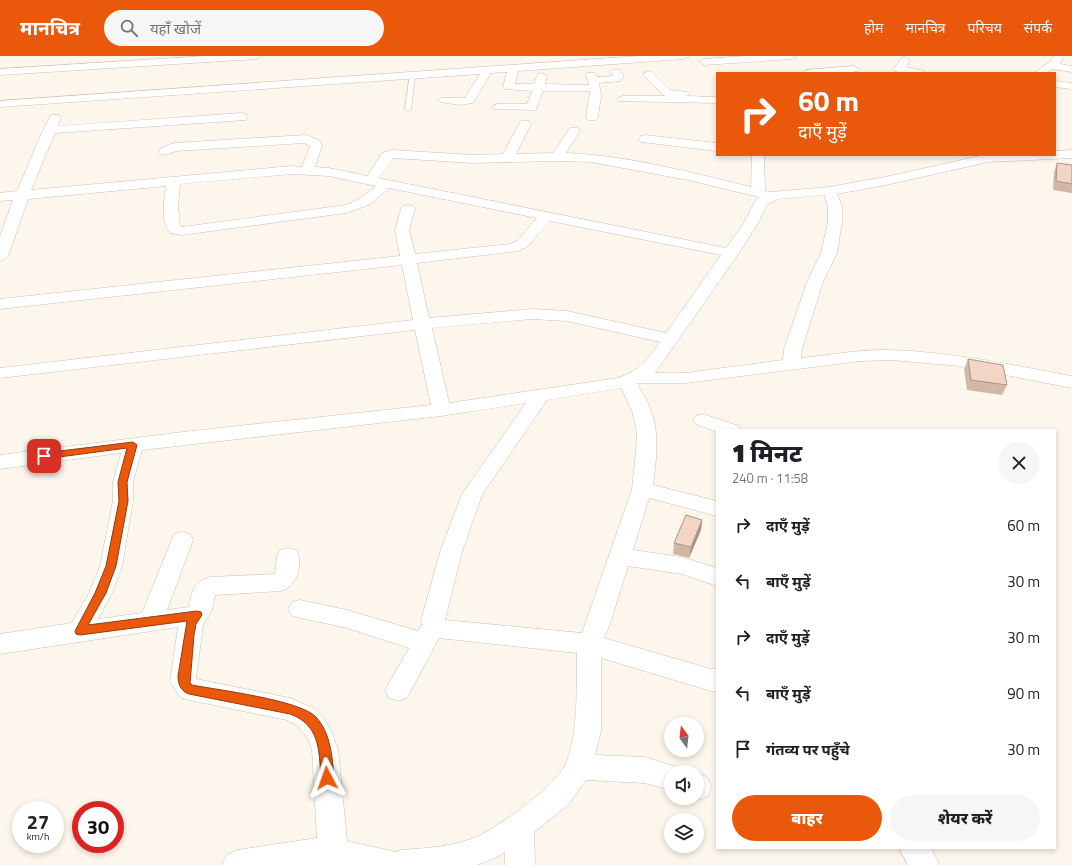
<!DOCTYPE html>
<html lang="hi">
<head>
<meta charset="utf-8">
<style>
	body { margin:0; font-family:"Titillium Web","Noto Sans Devanagari",sans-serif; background:#f6f6f6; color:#202124; height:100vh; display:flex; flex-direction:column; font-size:15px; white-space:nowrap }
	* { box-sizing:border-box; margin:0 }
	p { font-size:13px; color:#757577 }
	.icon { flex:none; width:22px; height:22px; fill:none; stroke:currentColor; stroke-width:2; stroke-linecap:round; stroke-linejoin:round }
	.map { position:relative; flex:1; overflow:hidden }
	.panel { position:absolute; left:716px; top:373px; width:340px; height:420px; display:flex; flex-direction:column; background:#fff; border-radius:0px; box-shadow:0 2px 6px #0003 }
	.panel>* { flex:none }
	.guide { position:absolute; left:716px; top:16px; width:340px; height:84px; border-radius:0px; box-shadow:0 2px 6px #0003; background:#ea580c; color:#fff; overflow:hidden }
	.needle { width:26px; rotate:345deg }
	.tools { position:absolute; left:664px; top:661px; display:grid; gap:8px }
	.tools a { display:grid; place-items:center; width:40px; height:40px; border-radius:50%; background:#fff; box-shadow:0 2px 6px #0003; font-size:20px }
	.speed { position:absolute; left:12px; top:745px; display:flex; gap:8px; font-size:20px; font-weight:700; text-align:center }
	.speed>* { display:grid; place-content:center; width:52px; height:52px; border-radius:50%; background:#fff; box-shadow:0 2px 6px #0003; line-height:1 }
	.speed small { font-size:10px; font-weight:400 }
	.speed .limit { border:6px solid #d22; background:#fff; color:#111 }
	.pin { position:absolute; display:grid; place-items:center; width:34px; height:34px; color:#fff; margin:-17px; border-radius:8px; box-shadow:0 2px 6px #0006 }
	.me { position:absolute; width:44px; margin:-22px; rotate:356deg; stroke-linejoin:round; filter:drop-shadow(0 0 3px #0008) }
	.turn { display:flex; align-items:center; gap:14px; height:84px; padding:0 16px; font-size:18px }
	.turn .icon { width:52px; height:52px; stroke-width:2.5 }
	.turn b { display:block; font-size:28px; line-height:34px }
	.round { display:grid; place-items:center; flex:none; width:42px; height:42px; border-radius:21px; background:#f6f6f6 }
	.overview { display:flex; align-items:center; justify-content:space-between; height:68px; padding:0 16px }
	h1 { font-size:24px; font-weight:800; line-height:30px }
	.primary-button { display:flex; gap:8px; margin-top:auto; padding:8px 16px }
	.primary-button a { flex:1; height:46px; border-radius:24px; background:#ea580c; color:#fff; font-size:16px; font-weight:800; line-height:46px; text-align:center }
	.primary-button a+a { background:#f6f6f6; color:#202124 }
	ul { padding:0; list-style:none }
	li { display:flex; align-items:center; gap:12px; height:56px; padding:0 16px }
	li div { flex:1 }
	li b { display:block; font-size:15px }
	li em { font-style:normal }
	header { display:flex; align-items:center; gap:24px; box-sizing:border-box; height:56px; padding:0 20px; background:#ea580c; color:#fff }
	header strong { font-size:19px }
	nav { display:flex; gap:22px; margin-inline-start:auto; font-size:14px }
	.search { width:280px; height:36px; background:#f6f6f6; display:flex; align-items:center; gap:10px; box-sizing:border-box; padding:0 14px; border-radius:22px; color:#757577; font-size:15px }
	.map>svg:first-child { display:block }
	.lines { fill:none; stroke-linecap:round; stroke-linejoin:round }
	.lane-casing { stroke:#d1beb0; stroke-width:1 }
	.street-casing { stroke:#d1beb0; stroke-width:1 }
	.lane { fill:#fff; fill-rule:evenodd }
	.street { fill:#fff; fill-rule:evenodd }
	.wall { fill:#d1b7a8 }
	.shaded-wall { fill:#aa9588 }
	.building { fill:#f3d5c3; stroke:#aa9588 }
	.route { fill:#ea580c; stroke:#983908 }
</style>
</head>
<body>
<header>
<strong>मानचित्र</strong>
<div class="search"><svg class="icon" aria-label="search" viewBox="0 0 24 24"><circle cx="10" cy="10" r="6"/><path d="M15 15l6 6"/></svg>यहाँ खोजें</div>
<nav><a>होम</a><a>मानचित्र</a><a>परिचय</a><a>संपर्क</a></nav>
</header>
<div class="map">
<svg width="1072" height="809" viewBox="0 0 1072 809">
	<rect width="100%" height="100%" fill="#fdf6ec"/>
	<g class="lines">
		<defs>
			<path id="lane" d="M 410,18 L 415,19 L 411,53 L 408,55 L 405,53 Z"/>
			<path id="street" d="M 206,0 L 262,0 L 257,3 L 0,19 L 0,13 Z
				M 639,0 L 689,0 L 684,3 L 518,15 L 515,28 L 534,28 L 538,18 L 542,17 L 547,20 L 545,28 L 589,29 L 586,19 L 587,17 L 595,17 L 597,21 L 613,20 L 611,16 L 612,14 L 620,14 L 624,21 L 621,25 L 599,27 L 601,40 L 598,61 L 596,64 L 588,64 L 586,61 L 590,35 L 543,35 L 536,54 L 494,53 L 492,51 L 494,49 L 498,48 L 527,48 L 532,35 L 505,33 L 503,31 L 507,16 L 491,17 L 473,47 L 459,49 L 441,46 L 439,44 L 441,42 L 465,42 L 480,18 L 0,51 L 0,45 Z
				M 746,0 L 797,0 L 792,3 L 704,9 L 699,6 L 704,3 Z
				M 1054,0 L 1064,0 L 1060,8 L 1072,10 L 1072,16 L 1052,13 L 1046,17 L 1034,17 L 1051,5 Z
				M 905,1 L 910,4 L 906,11 L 924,15 L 925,17 L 903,17 L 895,15 L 894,13 L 901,2 Z
				M 854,10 L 859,13 L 858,15 L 845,17 L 801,17 L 806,14 Z
				M 648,15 L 652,16 L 670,34 L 687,36 L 689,38 L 687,40 L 717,41 L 717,47 L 619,45 L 617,43 L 619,41 L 623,40 L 666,40 L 663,39 L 643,18 Z
				M 1055,25 L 1072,27 L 1072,33 L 1055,31 Z
				M 242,57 L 246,58 L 248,61 L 246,64 L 55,77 L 31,134 L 292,110 L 302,111 L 310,90 L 304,87 L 176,95 L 165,99 L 161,98 L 159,95 L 161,92 L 174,87 L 306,79 L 319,84 L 322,90 L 315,111 L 329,112 L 367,120 L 382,97 L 392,94 L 473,99 L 503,98 L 519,68 L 521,65 L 529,65 L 531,68 L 516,98 L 553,97 L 570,72 L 578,72 L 580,75 L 566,97 C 626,99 693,117 751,131 L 752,99 L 764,99 L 765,135 L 771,136 L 829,131 L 890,120 L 984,99 L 1055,99 L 1055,95 L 1072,94 L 1072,102 L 988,106 L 890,128 L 837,138 L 842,150 L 842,166 L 837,197 L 823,226 L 802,293 L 801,302 C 831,299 861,293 891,294 C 952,296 1012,309 1072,320 L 1072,332 L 960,310 L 891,304 L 861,305 L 686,327 L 637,327 C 642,337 648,345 651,355 C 660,379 656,404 653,429 L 717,445 L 717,460 L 649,442 L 633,494 L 682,501 L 717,512 L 717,530 L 682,518 L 628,510 L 610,568 L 604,582 L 711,613 L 717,613 L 717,635 L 711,635 L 601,602 L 601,675 L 595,699 L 644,701 L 681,712 L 683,716 L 671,716 L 671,734 L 644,727 L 586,724 L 569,748 L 534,776 L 535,809 L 505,809 L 505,796 L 495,802 L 477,809 L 222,809 L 227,799 L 237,794 L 317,782 L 312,693 C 307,679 301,671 287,664 L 189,644 L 180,641 L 170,626 L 178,571 L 0,598 L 0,578 L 72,567 L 89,537 L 100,510 L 113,445 L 113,426 L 121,397 L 0,413 L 0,399 L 183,376 L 431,349 L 415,274 L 0,322 L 0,312 L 413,264 L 402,209 L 0,253 L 0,243 L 400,200 L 395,174 L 401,153 L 403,150 L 408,149 L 413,150 L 415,153 L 409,174 L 415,198 L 510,188 L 517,185 L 537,162 L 389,132 L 369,149 L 346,157 L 182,179 L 170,177 C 160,163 164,145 166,130 L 28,143 L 8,200 L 5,203 L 0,205 L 0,180 L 13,144 L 0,145 L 0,137 L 17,135 L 43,74 L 51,59 L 59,59 L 61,62 L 58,70 ZM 393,102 L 473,107 L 557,105 L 591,106 L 688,124 L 759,141 L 755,145 L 744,167 L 726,192 L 378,122 ZM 292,118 L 329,120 L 376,130 L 359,143 L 346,149 L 182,171 L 180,170 L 178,150 L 180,128 ZM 824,139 L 828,150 L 828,166 L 821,197 L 807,226 L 784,293 L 783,304 L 686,317 L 655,317 L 739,197 L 758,167 L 768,148 L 778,143 ZM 550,165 L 721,199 L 666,277 L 567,255 L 532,253 L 429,262 L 417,207 L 518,195 L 527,191 ZM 532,263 L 567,265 L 660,286 C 647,304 640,314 618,322 L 449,347 L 432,272 ZM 621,332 L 632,355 L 637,377 L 636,396 L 632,433 L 582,577 L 445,564 L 462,496 L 482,439 L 547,344 ZM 526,347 L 462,438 L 440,496 L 421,565 L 422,569 L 418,575 L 347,554 L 300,544 L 292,546 L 288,553 L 292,560 L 347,572 L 409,592 L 385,634 L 389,642 L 398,645 L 407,642 L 439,582 L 577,597 C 576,633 579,670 567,705 C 559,728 501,769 478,780 C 454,791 427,792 401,794 L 396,796 L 347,785 L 338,693 L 329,670 L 322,660 L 313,652 L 290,642 L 196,623 L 203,569 L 212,554 L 215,539 L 281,535 C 297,530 304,509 296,494 L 288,492 L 280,494 L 277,500 L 275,518 L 210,521 C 192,527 193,534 189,551 L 167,554 L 193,484 L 190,478 L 182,476 L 174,478 L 142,557 L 98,563 L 112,537 L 122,510 L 133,445 L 133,426 L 142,394 L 441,360 Z
				M 645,79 L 717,87 L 717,95 L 641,86 L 639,83 L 641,80 Z
				M 703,358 L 739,370 L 742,374 L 717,374 L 717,376 L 696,368 L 693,364 L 696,360 Z
				M 697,717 L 707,721 L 712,731 L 708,740 L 698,744 L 693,742 L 697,742 Z
				M 899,792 L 931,792 L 940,809 L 908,809 Z"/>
		</defs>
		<use href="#lane" class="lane-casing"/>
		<use href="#street" class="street-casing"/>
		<use href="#lane" class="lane"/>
		<use href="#street" class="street"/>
	</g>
	<path class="wall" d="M 1057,107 L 1072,109 L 1072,137 L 1053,134 L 1054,116 Z
		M 968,303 L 1007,329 L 1002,339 L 967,334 L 964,313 Z
		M 702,464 L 701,474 L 689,502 L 673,498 L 674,487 Z"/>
	<path class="shaded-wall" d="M 702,464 L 701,474 L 689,502 L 691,491 Z"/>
	<path class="building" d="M 1057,107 L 1072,109 L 1072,128 L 1056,125 Z
		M 968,303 L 1003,309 L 1007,329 L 971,324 Z
		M 686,459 L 702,464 L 691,491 L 674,487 Z"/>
	<path class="route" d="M 133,386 L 137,389 L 127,426 L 128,445 L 116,510 L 106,537 L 88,569 L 197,555 L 201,556 L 202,559 L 196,568 L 194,579 L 190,627 L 192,629 C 218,634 300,644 316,661 C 331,678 332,700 334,722 L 332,726 L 327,728 L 323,726 L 321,722 C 319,694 320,669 290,658 L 189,638 C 181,635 178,629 178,620 L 187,565 L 80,579 L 76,578 L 75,575 L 95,537 L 106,510 L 119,445 L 118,426 L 127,392 L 44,403 L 40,400 L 44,397 Z"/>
</svg>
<div class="tools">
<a><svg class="needle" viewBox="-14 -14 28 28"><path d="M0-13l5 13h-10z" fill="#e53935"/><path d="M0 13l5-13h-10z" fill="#757577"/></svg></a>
<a><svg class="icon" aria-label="sound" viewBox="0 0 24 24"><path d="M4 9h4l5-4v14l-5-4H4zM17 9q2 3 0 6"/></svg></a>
<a><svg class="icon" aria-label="layers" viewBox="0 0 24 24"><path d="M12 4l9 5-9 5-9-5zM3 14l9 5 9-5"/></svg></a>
</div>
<div class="speed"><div>27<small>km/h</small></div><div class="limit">30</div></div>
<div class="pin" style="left:44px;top:400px;background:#d93025"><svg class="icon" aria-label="arrive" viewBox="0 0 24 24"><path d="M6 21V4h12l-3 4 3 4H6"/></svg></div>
<svg class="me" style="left:327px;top:722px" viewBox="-20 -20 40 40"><path d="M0-17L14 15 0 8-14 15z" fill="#ea580c" stroke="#fff" stroke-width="4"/></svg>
<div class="guide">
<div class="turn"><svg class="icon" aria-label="right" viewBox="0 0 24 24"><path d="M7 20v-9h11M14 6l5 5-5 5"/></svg><div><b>60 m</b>दाएँ मुड़ें</div></div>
</div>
<section class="panel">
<div class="overview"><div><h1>1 मिनट</h1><p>240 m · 11:58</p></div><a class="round"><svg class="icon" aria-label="close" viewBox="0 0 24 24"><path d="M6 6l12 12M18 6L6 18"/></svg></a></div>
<ul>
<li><svg class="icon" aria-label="right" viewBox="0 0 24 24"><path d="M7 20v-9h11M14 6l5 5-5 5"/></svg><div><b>दाएँ मुड़ें</b></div><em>60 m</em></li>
<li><svg class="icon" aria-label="left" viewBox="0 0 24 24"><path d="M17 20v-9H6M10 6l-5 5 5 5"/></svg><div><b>बाएँ मुड़ें</b></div><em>30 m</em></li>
<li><svg class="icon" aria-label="right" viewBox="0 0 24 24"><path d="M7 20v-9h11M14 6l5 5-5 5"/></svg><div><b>दाएँ मुड़ें</b></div><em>30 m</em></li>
<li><svg class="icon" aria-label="left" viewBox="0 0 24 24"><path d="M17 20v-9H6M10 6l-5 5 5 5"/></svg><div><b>बाएँ मुड़ें</b></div><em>90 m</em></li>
<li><svg class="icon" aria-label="arrive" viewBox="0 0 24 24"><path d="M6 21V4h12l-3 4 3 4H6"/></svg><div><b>गंतव्य पर पहुँचे</b></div><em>30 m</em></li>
</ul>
<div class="primary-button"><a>बाहर</a><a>शेयर करें</a></div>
</section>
</div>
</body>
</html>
